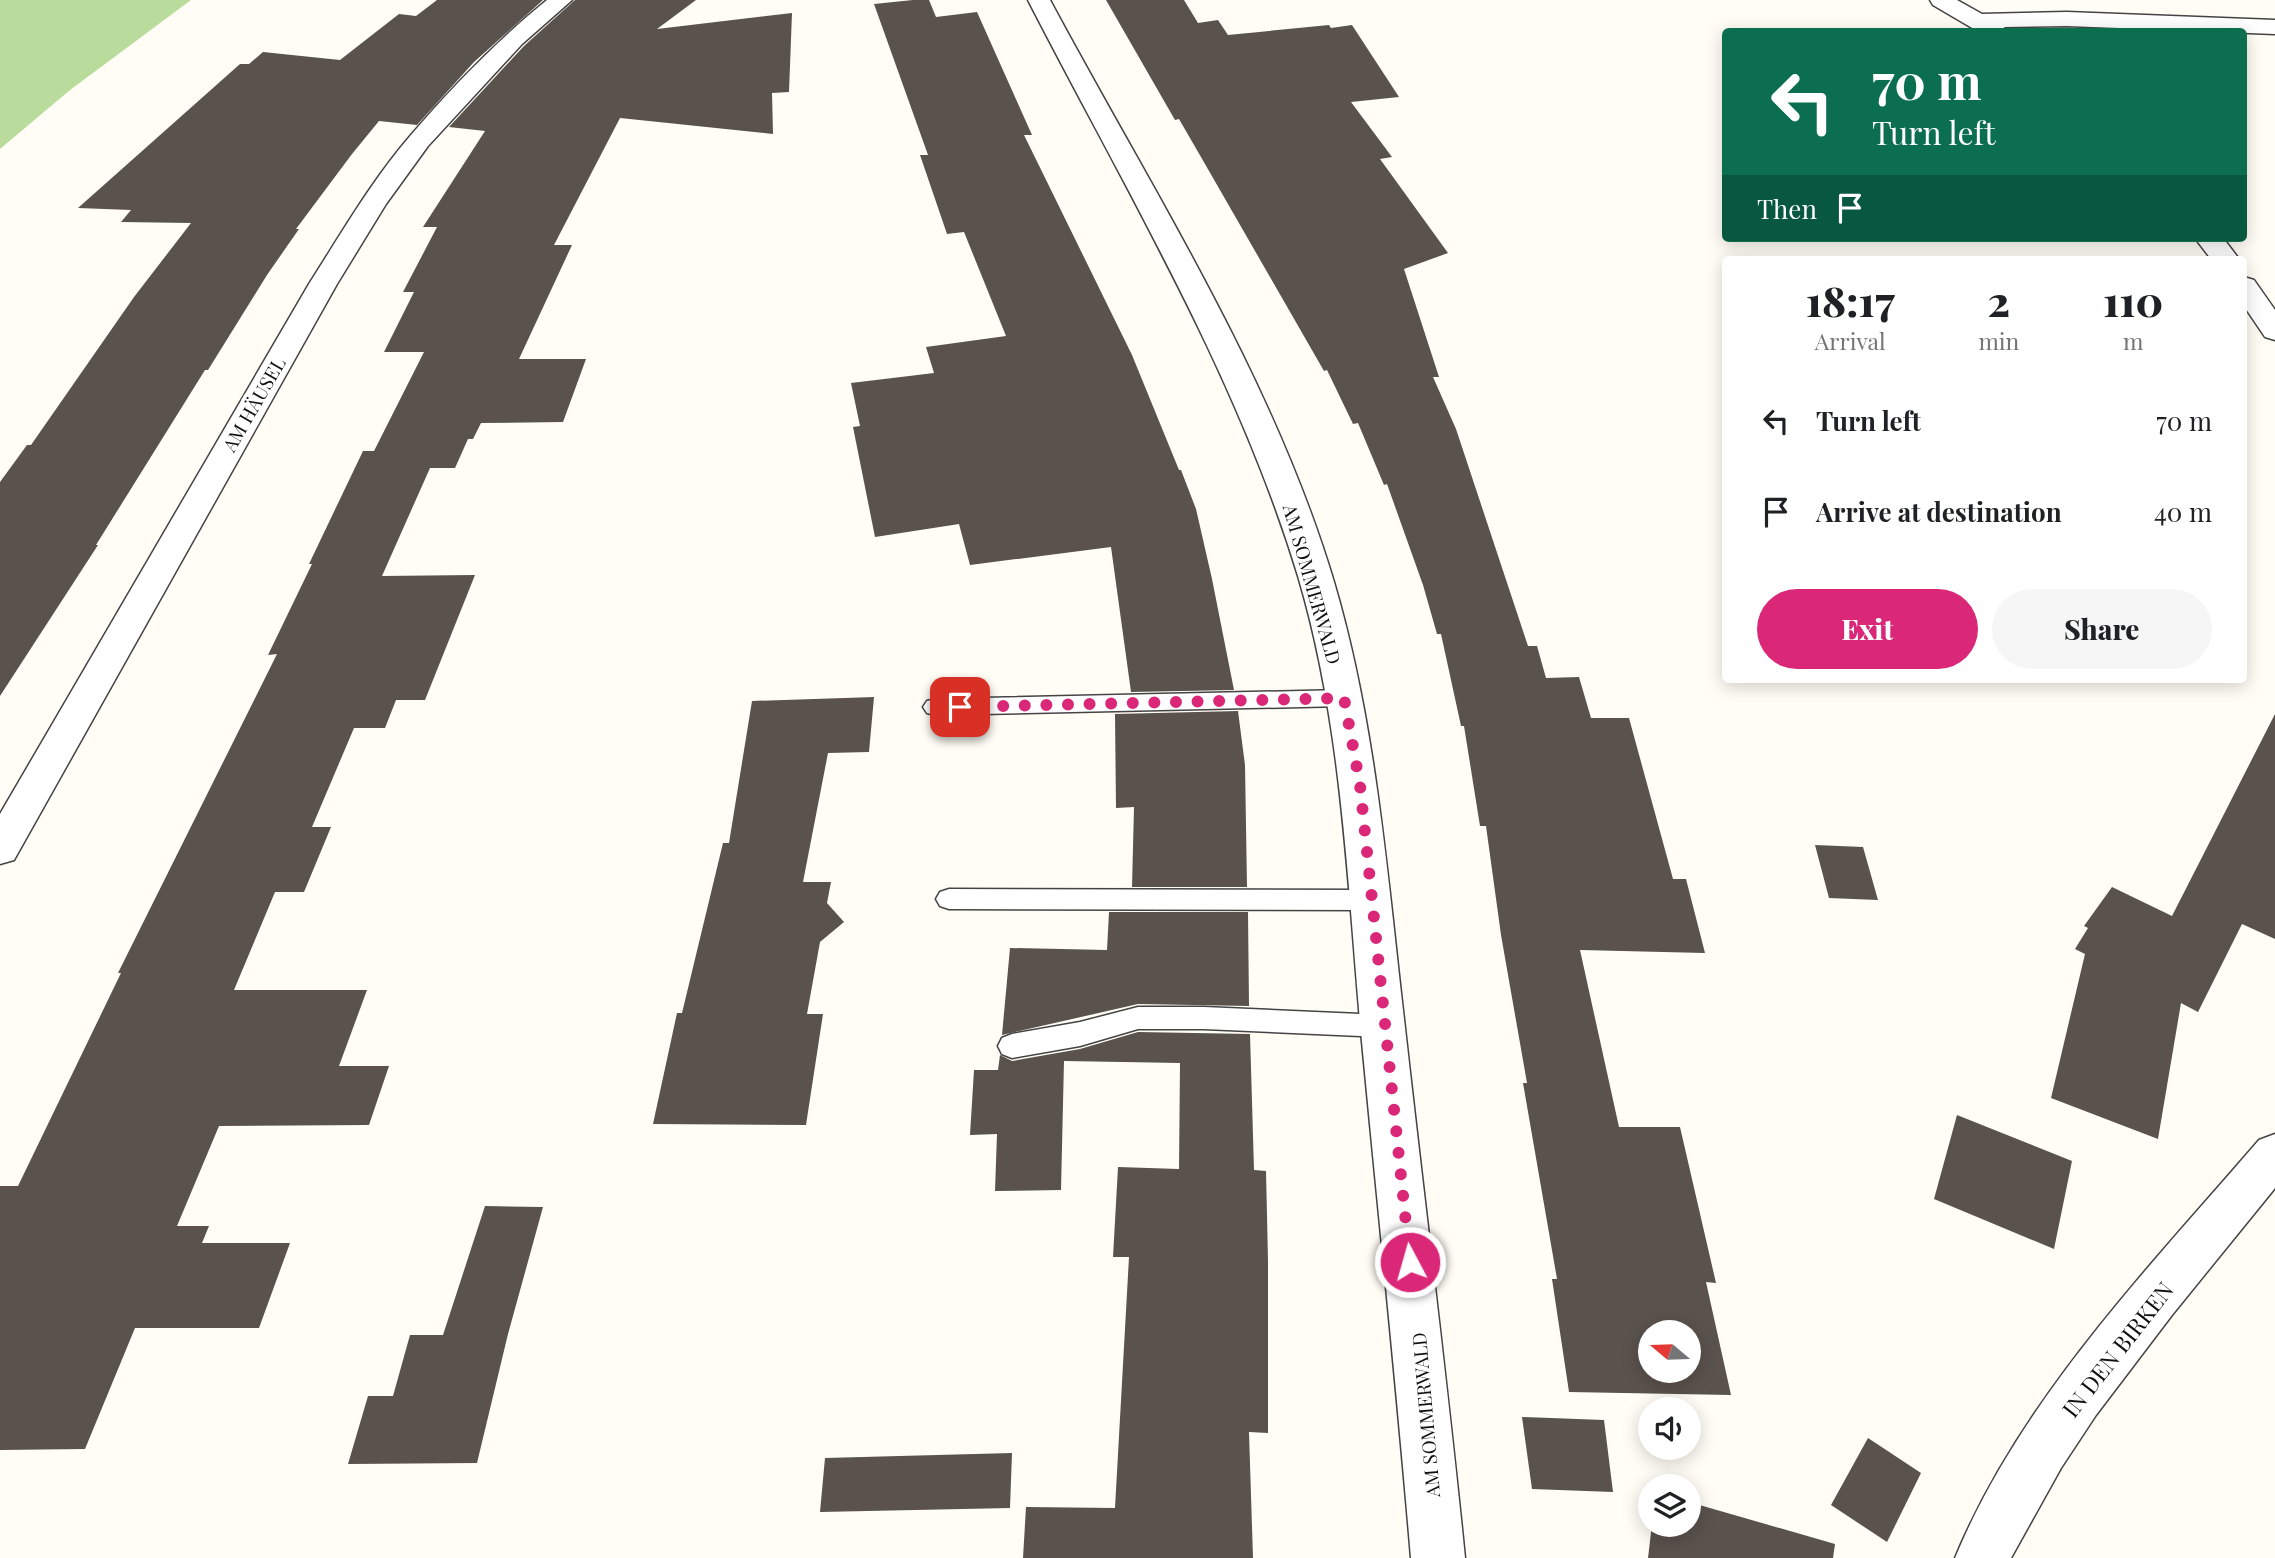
<!DOCTYPE html>
<html lang="en">
<head>
<meta charset="utf-8">
<style>
	body { margin:0; font-family:"Playfair Display",serif; background:#f6f6f6; color:#202124; height:100vh; display:flex; flex-direction:column; font-size:26px; white-space:nowrap }
	* { box-sizing:border-box; margin:0 }
	p { font-size:23px; color:#757577 }
	.icon { flex:none; width:38px; height:38px; fill:none; stroke:currentColor; stroke-width:2; stroke-linecap:round; stroke-linejoin:round }
	.map { position:relative; flex:1; overflow:hidden }
	.panel { position:absolute; left:1722px; top:256px; width:525px; height:427px; display:flex; flex-direction:column; background:#fff; border-radius:7px; box-shadow:0 4px 18px #0003 }
	.panel>* { flex:none }
	.guide { position:absolute; left:1722px; top:28px; width:525px; height:214px; border-radius:7px; box-shadow:0 4px 18px #0003; background:#0b6e4f; color:#fff; overflow:hidden }
	.needle { width:46px; rotate:289deg }
	.buttons { position:absolute; left:1638px; top:1320px; display:grid; gap:14px }
	.buttons a { display:grid; place-items:center; width:63px; height:63px; border-radius:50%; background:#fff; box-shadow:0 4px 18px #0003; font-size:35px }
	.pin { position:absolute; display:grid; place-items:center; width:60px; height:60px; color:#fff; margin:-30px; border-radius:14px; box-shadow:0 4px 10px #0006 }
	.me { position:absolute; width:77px; margin:-38px; rotate:354deg; stroke-linejoin:round; filter:drop-shadow(0 0 5px #0008) }
	.turn { display:flex; align-items:center; gap:24px; height:147px; padding:0 35px; font-size:32px }
	.turn .icon { width:91px; height:91px; stroke-width:2.5 }
	.turn b { display:block; font-size:49px; line-height:60px }
	.then { display:flex; align-items:center; height:66px; padding:0 35px; background:#0003; gap:14px; font-size:26px }
	.eta { display:flex; justify-content:space-evenly; align-items:center; height:119px; text-align:center }
	.eta b { font-size:42px; font-weight:800; line-height:49px }
	.action { display:flex; gap:14px; margin-top:auto; padding:14px 35px }
	.action a { flex:1; height:80px; border-radius:42px; background:#db2777; color:#fff; font-size:28px; font-weight:800; line-height:80px; text-align:center }
	.action a+a { background:#f6f6f6; color:#202124 }
	ul { padding:0; list-style:none }
	li { display:flex; align-items:center; gap:21px; height:91px; padding:0 35px }
	li div { flex:1 }
	li b { display:block; font-size:26px }
	li em { font-style:normal }
	.map>svg:first-child { display:block }
	.forest { fill:#b9dc9c }
	.building { fill:#5a524d; fill-rule:evenodd }
	.lines { fill:none; stroke-linecap:round; stroke-linejoin:round }
	.lane-casing { stroke:#444; stroke-width:3 }
	.street-casing { stroke:#444; stroke-width:3 }
	.lane { fill:#fff; fill-rule:evenodd }
	.street { fill:#fff; fill-rule:evenodd }
	.route { stroke:#db2777; stroke-width:12; stroke-dasharray:0 21.6 }
	.labels { text-anchor:middle; dominant-baseline:central; stroke-width:7; stroke-linejoin:round; paint-order:stroke }
	.street-label { font-size:19px; fill:#111; stroke:#fff }
	.near-street-label { font-size:23px; fill:#111; stroke:#fff }
</style>
</head>
<body>
<div class="map">
<svg width="2275" height="1558" viewBox="0 0 2275 1558">
	<rect width="100%" height="100%" fill="#fffdf5"/>
	<path class="forest" d="M 0,0 L 191,0 L 70,90 L 0,149 Z"/>
	<path class="building" d="M 437,0 L 543,0 L 474,62 L 417,125 L 379,121 L 352,154 L 296,229 L 299,229 L 267,275 L 208,370 L 205,370 L 96,545 L 98,545 L 0,696 L 0,482 L 27,445 L 31,445 L 134,297 L 191,223 L 121,222 L 131,210 L 78,208 L 240,64 L 249,64 L 263,52 L 340,60 L 399,14 L 416,16 Z
		M 575,0 L 696,0 L 657,29 L 792,13 L 789,92 L 772,93 L 773,134 L 620,118 L 554,245 L 572,245 L 519,359 L 586,359 L 563,422 L 481,423 L 473,439 L 468,439 L 455,468 L 430,468 L 382,576 L 475,575 L 425,700 L 396,700 L 385,728 L 354,728 L 312,827 L 331,827 L 304,892 L 275,892 L 234,990 L 367,990 L 339,1066 L 389,1066 L 369,1125 L 219,1126 L 177,1226 L 209,1226 L 202,1243 L 290,1243 L 259,1328 L 135,1328 L 85,1449 L 0,1450 L 0,1186 L 18,1186 L 121,973 L 118,973 L 277,654 L 268,655 L 312,564 L 309,564 L 363,451 L 374,451 L 424,352 L 384,352 L 414,292 L 403,292 L 437,227 L 423,227 L 485,131 L 449,127 L 524,46 Z
		M 913,0 L 929,0 L 936,17 L 977,12 L 1032,135 L 1024,135 L 1132,355 L 1179,470 L 1181,470 L 1196,509 L 1212,579 L 1234,690 L 1131,692 L 1111,547 L 970,565 L 959,524 L 875,537 L 853,427 L 860,426 L 851,383 L 934,373 L 926,347 L 1006,336 L 964,232 L 947,234 L 920,155 L 928,155 L 874,4 Z
		M 1106,0 L 1184,0 L 1198,23 L 1218,20 L 1228,35 L 1329,25 L 1331,28 L 1352,25 L 1399,97 L 1351,102 L 1392,157 L 1380,159 L 1448,253 L 1404,269 L 1439,377 L 1433,377 L 1456,429 L 1528,646 L 1537,646 L 1546,678 L 1579,677 L 1591,718 L 1629,718 L 1673,879 L 1686,879 L 1705,953 L 1580,950 L 1619,1127 L 1680,1127 L 1716,1283 L 1706,1282 L 1731,1395 L 1569,1392 L 1552,1279 L 1557,1279 L 1523,1083 L 1527,1083 L 1501,935 L 1486,826 L 1480,826 L 1464,726 L 1461,726 L 1441,634 L 1437,634 L 1423,585 L 1387,484 L 1384,485 L 1358,423 L 1353,424 L 1327,370 L 1324,371 L 1205,164 L 1179,119 L 1175,120 ZM 1650,1332 L 1689,1332 L 1689,1370 L 1650,1370 Z
		M 874,697 L 869,752 L 828,753 L 803,882 L 831,882 L 827,903 L 844,922 L 820,942 L 807,1014 L 823,1014 L 806,1125 L 653,1124 L 677,1013 L 682,1013 L 723,843 L 729,843 L 752,701 Z
		M 1238,711 L 1245,765 L 1247,887 L 1132,887 L 1134,807 L 1116,808 L 1115,714 Z
		M 2275,714 L 2275,939 L 2242,924 L 2198,1012 L 2181,1003 L 2158,1139 L 2051,1098 L 2085,954 L 2075,949 L 2088,928 L 2084,926 L 2112,887 L 2172,916 Z
		M 1815,845 L 1863,847 L 1878,900 L 1829,898 Z
		M 1109,912 L 1248,912 L 1249,1006 L 1138,1004 L 1002,1035 L 1010,948 L 1107,950 Z
		M 1138,1032 L 1250,1034 L 1254,1170 L 1266,1171 L 1268,1261 L 1268,1433 L 1249,1432 L 1253,1558 L 1023,1558 L 1026,1507 L 1115,1508 L 1129,1257 L 1113,1257 L 1118,1167 L 1179,1169 L 1180,1063 L 1064,1061 L 1061,1190 L 995,1191 L 997,1134 L 970,1135 L 974,1070 L 998,1070 L 1000,1055 L 1012,1061 L 1080,1049 Z
		M 1957,1115 L 2072,1161 L 2054,1249 L 1934,1199 Z
		M 485,1206 L 543,1207 L 508,1334 L 477,1463 L 348,1464 L 368,1396 L 393,1396 L 410,1335 L 443,1335 Z
		M 1522,1417 L 1604,1420 L 1613,1492 L 1532,1489 Z
		M 1868,1438 L 1921,1473 L 1887,1542 L 1831,1505 Z
		M 1012,1453 L 1010,1508 L 820,1512 L 825,1458 Z
		M 1689,1502 L 1835,1544 L 1833,1558 L 1648,1558 L 1652,1524 L 1689,1524 Z"/>
	<g class="lines">
		<defs>
			<path id="lane" d="M 1344,690 L 1352,692 L 1356,698 L 1352,704 L 1344,706 L 935,715 L 927,713 L 923,707 L 927,701 L 935,699 Z
				M 949,889 L 1370,890 L 1379,893 L 1383,900 L 1379,907 L 1370,910 L 949,909 L 940,906 L 936,899 L 940,892 Z
				M 1138,1007 L 1204,1007 L 1383,1015 L 1393,1018 L 1397,1026 L 1393,1034 L 1383,1037 L 1204,1029 L 1138,1029 L 1080,1046 L 1012,1058 L 1002,1054 L 998,1046 L 1002,1038 L 1012,1034 L 1080,1022 Z"/>
			<path id="street" d="M 547,0 L 572,0 L 522,44 L 428,146 L 386,204 L 337,284 L 14,860 L 0,864 L 0,814 L 309,284 C 341,234 372,180 411,135 C 453,86 498,40 547,0 Z
				M 1028,0 L 1050,0 C 1151,189 1272,375 1334,582 C 1376,724 1387,873 1404,1019 C 1424,1199 1447,1378 1465,1558 L 1411,1558 C 1396,1379 1377,1200 1360,1021 C 1347,873 1341,720 1298,576 C 1236,372 1125,189 1028,0 Z
				M 1930,0 L 1957,0 L 1982,14 L 2067,12 L 2275,20 L 2275,34 L 2067,26 L 2004,27 L 2007,32 L 1979,32 L 1933,5 Z
				M 2195,238 L 2223,238 L 2239,259 L 2211,259 Z
				M 2244,277 L 2254,280 L 2275,310 L 2275,340 L 2265,337 L 2244,306 Z
				M 2275,1134 L 2275,1188 L 2172,1315 L 2096,1415 L 2061,1468 L 2011,1558 L 1955,1558 C 2021,1399 2148,1269 2259,1140 Z"/>
		</defs>
		<use href="#lane" class="lane-casing"/>
		<use href="#street" class="street-casing"/>
		<use href="#lane" class="lane"/>
		<use href="#street" class="street"/>
	</g>
	<g class="lines">
		<path class="route" d="M 960,707 L 1344,698 L 1360,785 L 1410,1262"/>
	</g>
	<g class="labels">
		<g class="street-label">
			<text transform="translate(253 404) rotate(-60)">AM HÄUSEL</text>
			<text transform="translate(1313 584) rotate(74)">AM SOMMERWALD</text>
			<text transform="translate(1425 1415) rotate(-95)">AM SOMMERWALD</text>
		</g>
		<g class="near-street-label">
			<text transform="translate(2117 1349) rotate(-52)">IN DEN BIRKEN</text>
		</g>
	</g>
</svg>
<div class="buttons">
<a><svg class="needle" viewBox="-14 -14 28 28"><path d="M0-13l5 13h-10z" fill="#e53935"/><path d="M0 13l5-13h-10z" fill="#757577"/></svg></a>
<a><svg class="icon" aria-label="sound" viewBox="0 0 24 24"><path d="M4 9h4l5-4v14l-5-4H4zM17 9q2 3 0 6"/></svg></a>
<a><svg class="icon" aria-label="layers" viewBox="0 0 24 24"><path d="M12 4l9 5-9 5-9-5zM3 14l9 5 9-5"/></svg></a>
</div>
<div class="pin" style="left:960px;top:707px;background:#d93025"><svg class="icon" aria-label="arrive" viewBox="0 0 24 24"><path d="M6 21V4h12l-3 4 3 4H6"/></svg></div>
<svg class="me" style="left:1410px;top:1262px" viewBox="-20 -20 40 40"><circle r="17" fill="#db2777" stroke="#fff" stroke-width="3"/><path d="M0-11L8 9 0 5-8 9z" fill="#fff"/></svg>
<div class="guide">
<div class="turn"><svg class="icon" aria-label="left" viewBox="0 0 24 24"><path d="M17 20v-9H6M10 6l-5 5 5 5"/></svg><div><b>70 m</b>Turn left</div></div>
<div class="then">Then<svg class="icon" aria-label="arrive" viewBox="0 0 24 24"><path d="M6 21V4h12l-3 4 3 4H6"/></svg></div>
</div>
<section class="panel">
<div class="eta">
<div><b>18:17</b><p>Arrival</p></div>
<div><b>2</b><p>min</p></div>
<div><b>110</b><p>m</p></div>
</div>
<ul>
<li><svg class="icon" aria-label="left" viewBox="0 0 24 24"><path d="M17 20v-9H6M10 6l-5 5 5 5"/></svg><div><b>Turn left</b></div><em>70 m</em></li>
<li><svg class="icon" aria-label="arrive" viewBox="0 0 24 24"><path d="M6 21V4h12l-3 4 3 4H6"/></svg><div><b>Arrive at destination</b></div><em>40 m</em></li>
</ul>
<div class="action"><a>Exit</a><a>Share</a></div>
</section>
</div>
</body>
</html>
